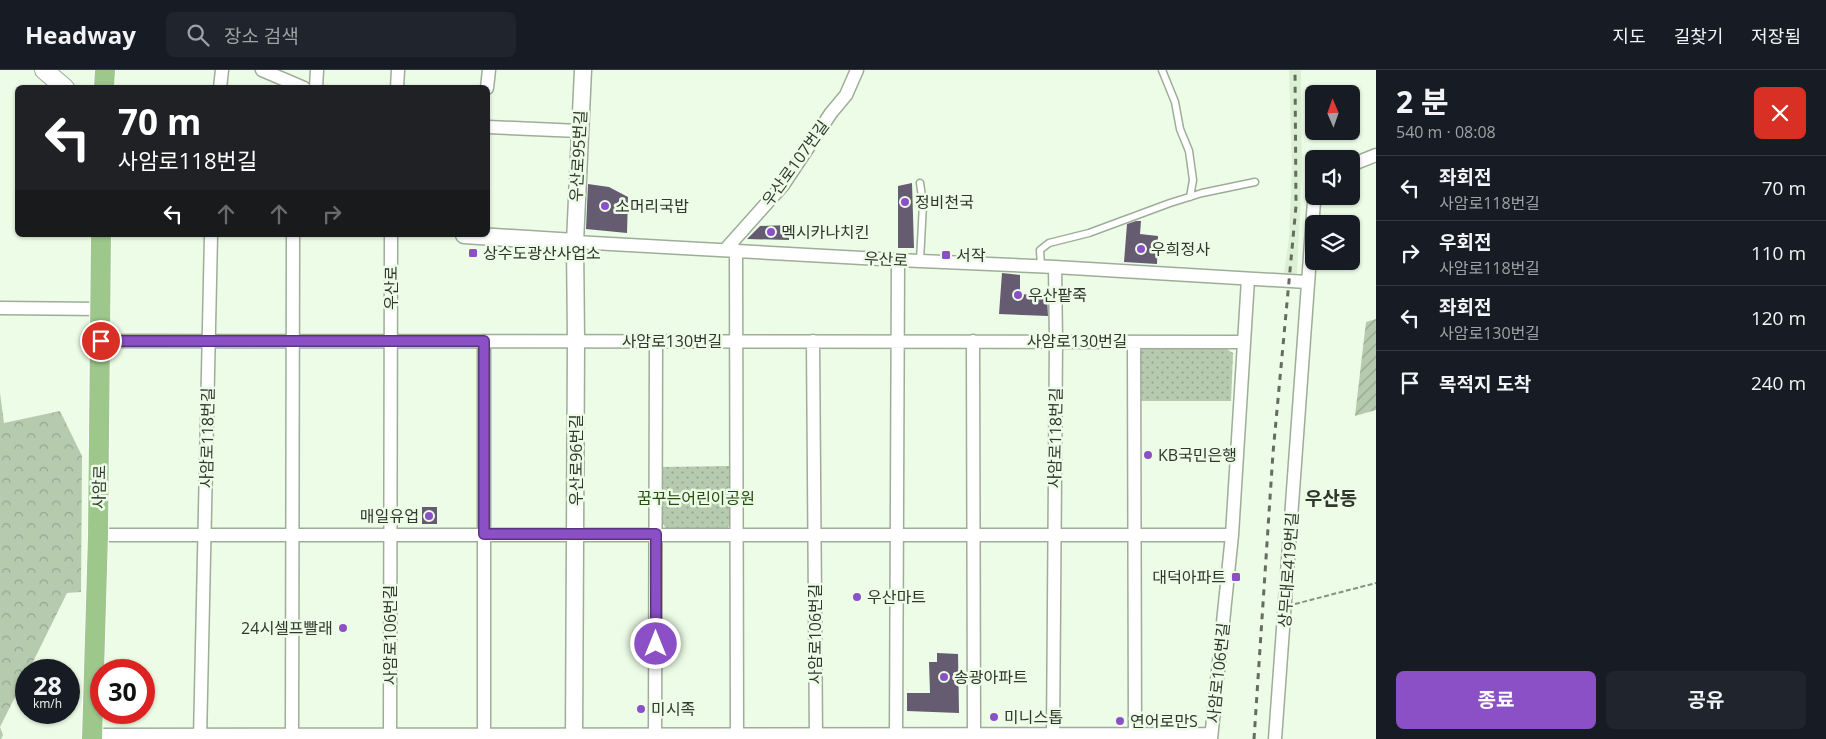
<!DOCTYPE html>
<html lang="ko">
<head>
<meta charset="utf-8">
<style>
	body { margin:0; font-family:"Open Sans","Noto Sans KR",sans-serif; background:#20242c; color:#f1f3f6; height:100vh; display:flex; flex-direction:column; font-size:19px; white-space:nowrap }
	* { box-sizing:border-box; margin:0 }
	p { font-size:16px; color:#9ea1a6 }
	.icon { flex:none; width:28px; height:28px; fill:none; stroke:currentColor; stroke-width:2; stroke-linecap:round; stroke-linejoin:round }
	.map { position:relative; flex:1; overflow:hidden }
	.side { display:flex; flex-direction:column; background:#171b24; width:450px }
	.side>* { flex:none }
	.hud { position:absolute; left:15px; top:15px; width:475px; height:152px; border-radius:8px; box-shadow:0 1px 4px #0004; background:#202124; color:#fff; overflow:hidden }
	.needle { width:32px; rotate:358deg }
	.buttons { position:absolute; left:1305px; top:15px; display:grid; gap:10px }
	.buttons a { display:grid; place-items:center; width:55px; height:55px; border-radius:8px; background:#171b24; box-shadow:0 1px 4px #0004; font-size:25px }
	.speed { position:absolute; left:15px; top:589px; display:flex; gap:10px; font-size:25px; font-weight:700; text-align:center }
	.speed>* { display:grid; place-content:center; width:65px; height:65px; border-radius:50%; background:#171b24; box-shadow:0 1px 4px #0004; line-height:1 }
	.speed small { font-size:12px; font-weight:400 }
	.speed .limit { border:8px solid #d22; background:#fff; color:#111 }
	.pin { position:absolute; display:grid; place-items:center; width:42px; height:42px; color:#fff; margin:-21px; border:2px solid #fff; border-radius:50%; box-shadow:0 1px 5px #0007 }
	.me { position:absolute; width:55px; margin:-28px; rotate:0deg; stroke-linejoin:round; filter:drop-shadow(0 0 4px #0008) }
	.turn { display:flex; align-items:center; gap:18px; height:105px; padding:0 20px; font-size:22px }
	.turn .icon { width:65px; height:65px; stroke-width:2.5 }
	.turn b { display:block; font-size:35px; line-height:42px }
	.lanes { display:flex; align-items:center; height:48px; padding:0 20px; background:#0003; justify-content:center; gap:25px; direction:ltr }
	.lanes .off { opacity:.35 }
	.round { display:grid; place-items:center; flex:none; width:52px; height:52px; border-radius:8px; background:#20242c }
	.headline { display:flex; align-items:center; justify-content:space-between; height:85px; padding:0 20px }
	h1 { font-size:30px; font-weight:700; line-height:38px }
	.button { display:flex; gap:10px; margin-top:auto; padding:10px 20px }
	.button a { flex:1; height:58px; border-radius:8px; background:#8c50c6; color:#fff; font-size:20px; font-weight:700; line-height:58px; text-align:center }
	.button a+a { background:#20242c; color:#f1f3f6 }
	ul { padding:0; list-style:none }
	li { display:flex; align-items:center; gap:15px; height:65px; padding:0 20px; border-top:1px solid #363941 }
	li div { flex:1 }
	li b { display:block; font-size:19px }
	li em { font-style:normal }
	header { display:flex; align-items:center; gap:30px; box-sizing:border-box; height:70px; padding:0 25px; background:#171b24; border-bottom:1px solid #363941 }
	header strong { font-size:24px }
	nav { display:flex; gap:28px; margin-inline-start:auto; font-size:18px }
	.search { width:350px; height:45px; background:#20242c; display:flex; align-items:center; gap:12px; box-sizing:border-box; padding:0 18px; border-radius:8px; color:#9ea1a6; font-size:19px }
	main { display:flex; flex:1; min-height:0 }
	.map>svg:first-child { display:block }
	.built { fill:#dcf1d4 }
	.forest { fill:url(#forest-crowns) }
	.park { fill:url(#park-dots) }
	.garden { fill:url(#garden-furrows) }
	.building { fill:#655c71 }
	.lines { fill:none; stroke-linecap:round; stroke-linejoin:round }
	.service-casing { stroke:#9ead98; stroke-width:9 }
	.minor-casing { stroke:#9ead98; stroke-width:15 }
	.tertiary-casing { stroke:#9ead98; stroke-width:19 }
	.secondary-casing { stroke:#9ead98; stroke-width:20 }
	.primary-casing { stroke:#fff; stroke-width:22 }
	.path { stroke:#879283; stroke-width:2; stroke-dasharray:5 2.5; stroke-linecap:butt }
	.service { stroke:#fff; stroke-width:6 }
	.minor { stroke:#fff; stroke-width:12 }
	.tertiary { stroke:#fff; stroke-width:16 }
	.secondary { stroke:#fff; stroke-width:18 }
	.primary { stroke:#9ec78c; stroke-width:20 }
	.rail { stroke:#656d61; stroke-width:3; stroke-dasharray:6 6; stroke-linecap:butt }
	.route-casing { stroke:#5b3481; stroke-width:12 }
	.route { stroke:#8c50c6; stroke-width:9 }
	.poi-dot { fill:#8c50c6; stroke:#ecfce6; stroke-width:2 }
	.labels { text-anchor:middle; dominant-baseline:central; stroke-width:5; stroke-linejoin:round; paint-order:stroke }
	.street-label { font-size:16px; fill:#31372f; stroke:#ecfce6 }
	.poi-label { font-size:16px; fill:#31372f; stroke:#ecfce6; text-anchor:start }
	.park-label { font-size:16px; fill:#254c11; stroke:#ecfce6 }
	.quarter-label { font-size:19px; font-weight:bold; fill:#31372f; stroke:#ecfce6 }
</style>
</head>
<body>
<header>
<strong>Headway</strong>
<div class="search"><svg class="icon" aria-label="search" viewBox="0 0 24 24"><circle cx="10" cy="10" r="6"/><path d="M15 15l6 6"/></svg>장소 검색</div>
<nav><a>지도</a><a>길찾기</a><a>저장됨</a></nav>
</header>
<main>
<div class="map">
<svg width="1376" height="669" viewBox="0 0 1376 669">
	<defs>
		<pattern id="forest-crowns" width="20" height="18" patternUnits="userSpaceOnUse" patternTransform="scale(1.25)"><rect width="20" height="18" fill="#b6cbae"/><path d="M2 6a3 3 0 1 1 6 0M12 15a3 3 0 1 1 6 0" fill="none" stroke="#95a68e"/></pattern>
		<pattern id="park-dots" width="8" height="8" patternUnits="userSpaceOnUse" patternTransform="scale(1.25)"><rect width="8" height="8" fill="#b6cbae"/><path d="M2 2h.1M6 6h.1" fill="none" stroke="#95a68e" stroke-width="1.8" stroke-linecap="round"/></pattern>
		<pattern id="garden-furrows" width="10" height="10" patternUnits="userSpaceOnUse" patternTransform="scale(1.25)"><rect width="10" height="10" fill="#b6cbae"/><path d="M-1 1l2-2M0 10L10 0M9 11l2-2" fill="none" stroke="#95a68e"/></pattern>
	</defs>
	<rect width="100%" height="100%" fill="#ecfce6"/>
	<path class="built" d="M 1289,0 L 1301,0 L 1301,7 L 1302,101 L 1297,204 L 1284,203 L 1289,168 L 1292,100 Z"/>
	<path class="forest" d="M 0,323 L 4,353 L 60,341 L 82,386 L 81,522 L 67,523 L 29,600 L 26,600 L 26,605 L 0,657 L 3,665 L 1,669 L 0,669 Z"/>
	<path class="park" d="M 1143,278 L 1225,278 L 1233,283 L 1231,331 L 1138,331 L 1138,284 Z
		M 731,396 L 731,454 L 726,459 L 666,458 L 662,453 L 661,397 Z"/>
	<path class="garden" d="M 1376,249 L 1376,340 L 1355,346 L 1366,252 Z"/>
	<path class="building" d="M 912,113 L 914,178 L 898,178 L 898,116 Z
		M 588,114 L 609,117 L 628,127 L 627,163 L 586,159 Z
		M 1136,151 L 1141,151 L 1140,164 L 1158,166 L 1157,194 L 1124,192 L 1127,154 Z
		M 789,155 L 789,170 L 747,169 L 760,156 Z
		M 1002,203 L 1020,205 L 1020,224 L 1047,226 L 1048,246 L 999,244 Z
		M 422,437 L 437,437 L 437,454 L 422,454 Z
		M 937,583 L 958,584 L 959,643 L 907,641 L 907,623 L 930,623 L 929,592 L 937,592 Z"/>
	<g class="lines">
		<defs>
			<path id="service" d="M 1162,0 L 1175,32 L 1180,59 L 1189,81 L 1193,110 L 1190,127
				M 920,191 L 923,134 L 920,113
				M 1041,197 L 1040,180 L 1049,173 L 1089,163 L 1170,133 L 1202,123 L 1255,112"/>
			<path id="minor" d="M 262,0 L 304,18
				M 220,18 L 222,0
				M 316,18 L 317,0
				M 397,18 L 398,0
				M 487,18 L 489,0
				M 488,57 L 579,61
				M 1351,95 L 1376,85
				M 575,172 L 898,190 L 1055,197 L 1307,212
				M 725,180 L 783,115 L 831,43 L 846,25 L 857,0
				M 736,180 L 737,669
				M 0,238 L 101,239
				M 101,271 L 1243,272
				M 484,271 L 484,669
				M 813,271 L 816,669
				M 973,271 L 974,669
				M 1134,272 L 1135,669
				M 98,465 L 1232,465
				M 92,665 L 1211,664
				M 200,669 L 211,165
				M 292,669 L 293,165
				M 390,669 L 391,165
				M 655,669 L 656,271
				M 896,669 L 898,190
				M 1053,669 L 1056,271 L 1055,197
				M 1211,669 L 1232,465 L 1248,209
				M 1275,669 L 1314,131 L 1316,126"/>
			<path id="tertiary" d="M 464,165 L 575,172
				M 574,669 L 576,271 L 575,172 L 583,0"/>
			<path id="secondary" d="M 44,0 L 65,18"/>
			<path id="primary" d="M 104,18 L 105,0
				M 92,669 L 98,465 L 101,165"/>
		</defs>
		<use href="#service" class="service-casing"/>
		<use href="#minor" class="minor-casing"/>
		<use href="#tertiary" class="tertiary-casing"/>
		<use href="#secondary" class="secondary-casing"/>
		<use href="#primary" class="primary-casing"/>
		<path class="path" d="M 1295,534 L 1376,513"/>
		<use href="#service" class="service"/>
		<use href="#minor" class="minor"/>
		<use href="#tertiary" class="tertiary"/>
		<use href="#secondary" class="secondary"/>
		<use href="#primary" class="primary"/>
		<path class="rail" d="M 1254,669 L 1273,383 L 1296,136 L 1295,0"/>
	</g>
	<g class="lines">
		<defs>
			<path id="route" d="M 101,271 L 484,271 L 484,464 L 656,464 L 656,574"/>
		</defs>
		<use href="#route" class="route-casing"/>
		<use href="#route" class="route"/>
	</g>
	<g class="poi-dot">
		<circle cx="905" cy="132" r="5"/>
		<circle cx="605" cy="136" r="5"/>
		<circle cx="771" cy="162" r="5"/>
		<circle cx="1141" cy="179" r="5"/>
		<rect x="468" y="178" width="10" height="10" rx="2.5"/>
		<rect x="941" y="180" width="10" height="10" rx="2.5"/>
		<circle cx="1018" cy="225" r="5"/>
		<circle cx="1148" cy="385" r="5"/>
		<circle cx="429" cy="446" r="5"/>
		<rect x="1231" y="502" width="10" height="10" rx="2.5"/>
		<circle cx="857" cy="527" r="5"/>
		<circle cx="343" cy="558" r="5"/>
		<circle cx="944" cy="607" r="5"/>
		<circle cx="641" cy="639" r="5"/>
		<circle cx="994" cy="647" r="5"/>
		<circle cx="1120" cy="651" r="5"/>
	</g>
	<g class="labels">
		<g class="street-label">
			<text transform="translate(578 86) rotate(-87)">우산로95번길</text>
			<text transform="translate(795 93) rotate(-54)">우산로107번길</text>
			<text transform="translate(886 189) rotate(3)">우산로</text>
			<text transform="translate(391 218) rotate(-90)">우산로</text>
			<text x="672" y="271">사암로130번길</text>
			<text x="1077" y="271">사암로130번길</text>
			<text transform="translate(207 368) rotate(-89)">사암로118번길</text>
			<text transform="translate(1055 368) rotate(-89)">사암로118번길</text>
			<text transform="translate(576 390) rotate(-90)">우산로96번길</text>
			<text transform="translate(99 417) rotate(-89)">사암로</text>
			<text transform="translate(1288 500) rotate(-86)">상무대로419번길</text>
			<text transform="translate(815 564) rotate(-90)">사암로106번길</text>
			<text transform="translate(390 565) rotate(-90)">사암로106번길</text>
			<text transform="translate(1218 603) rotate(-84)">사암로106번길</text>
		</g>
		<g class="poi-label">
			<text x="915" y="132">정비천국</text>
			<text x="615" y="136">소머리국밥</text>
			<text x="781" y="162">멕시카나치킨</text>
			<text x="1151" y="179">우희정사</text>
			<text x="483" y="183">상수도광산사업소</text>
			<text x="956" y="185">서작</text>
			<text x="1028" y="225">우산팥죽</text>
			<text x="1158" y="385">KB국민은행</text>
			<text x="419" y="446" text-anchor="end">매일유업</text>
			<text x="1226" y="507" text-anchor="end">대덕아파트</text>
			<text x="867" y="527">우산마트</text>
			<text x="333" y="558" text-anchor="end">24시셀프빨래</text>
			<text x="954" y="607">송광아파트</text>
			<text x="651" y="639">미시족</text>
			<text x="1004" y="647">미니스톱</text>
			<text x="1130" y="651">연어로만S</text>
		</g>
		<g class="park-label">
			<text x="696" y="428">꿈꾸는어린이공원</text>
		</g>
		<g class="quarter-label">
			<text x="1331" y="428">우산동</text>
		</g>
	</g>
</svg>
<div class="buttons">
<a><svg class="needle" viewBox="-14 -14 28 28"><path d="M0-13l5 13h-10z" fill="#e53935"/><path d="M0 13l5-13h-10z" fill="#9ea1a6"/></svg></a>
<a><svg class="icon" aria-label="sound" viewBox="0 0 24 24"><path d="M4 9h4l5-4v14l-5-4H4zM17 9q2 3 0 6"/></svg></a>
<a><svg class="icon" aria-label="layers" viewBox="0 0 24 24"><path d="M12 4l9 5-9 5-9-5zM3 14l9 5 9-5"/></svg></a>
</div>
<div class="speed"><div>28<small>km/h</small></div><div class="limit">30</div></div>
<div class="pin" style="left:101px;top:271px;background:#d93025"><svg class="icon" aria-label="arrive" viewBox="0 0 24 24"><path d="M6 21V4h12l-3 4 3 4H6"/></svg></div>
<svg class="me" style="left:656px;top:574px" viewBox="-20 -20 40 40"><circle r="17" fill="#8c50c6" stroke="#fff" stroke-width="3"/><path d="M0-11L8 9 0 5-8 9z" fill="#fff"/></svg>
<div class="hud">
<div class="turn"><svg class="icon" aria-label="left" viewBox="0 0 24 24"><path d="M17 20v-9H6M10 6l-5 5 5 5"/></svg><div><b>70 m</b>사암로118번길</div></div>
<div class="lanes"><svg class="icon" aria-label="left" viewBox="0 0 24 24"><path d="M17 20v-9H6M10 6l-5 5 5 5"/></svg><svg class="icon off" aria-label="ahead" viewBox="0 0 24 24"><path d="M12 20V5M6 11l6-6 6 6"/></svg><svg class="icon off" aria-label="ahead" viewBox="0 0 24 24"><path d="M12 20V5M6 11l6-6 6 6"/></svg><svg class="icon off" aria-label="right" viewBox="0 0 24 24"><path d="M7 20v-9h11M14 6l5 5-5 5"/></svg></div>
</div>
</div>
<section class="side">
<div class="headline"><div><h1>2 분</h1><p>540 m · 08:08</p></div><a class="round" style="background:#d93025;color:#fff"><svg class="icon" aria-label="close" viewBox="0 0 24 24"><path d="M6 6l12 12M18 6L6 18"/></svg></a></div>
<ul>
<li><svg class="icon" aria-label="left" viewBox="0 0 24 24"><path d="M17 20v-9H6M10 6l-5 5 5 5"/></svg><div><b>좌회전</b><p>사암로118번길</p></div><em>70 m</em></li>
<li><svg class="icon" aria-label="right" viewBox="0 0 24 24"><path d="M7 20v-9h11M14 6l5 5-5 5"/></svg><div><b>우회전</b><p>사암로118번길</p></div><em>110 m</em></li>
<li><svg class="icon" aria-label="left" viewBox="0 0 24 24"><path d="M17 20v-9H6M10 6l-5 5 5 5"/></svg><div><b>좌회전</b><p>사암로130번길</p></div><em>120 m</em></li>
<li><svg class="icon" aria-label="arrive" viewBox="0 0 24 24"><path d="M6 21V4h12l-3 4 3 4H6"/></svg><div><b>목적지 도착</b></div><em>240 m</em></li>
</ul>
<div class="button"><a>종료</a><a>공유</a></div>
</section>
</main>
</body>
</html>
